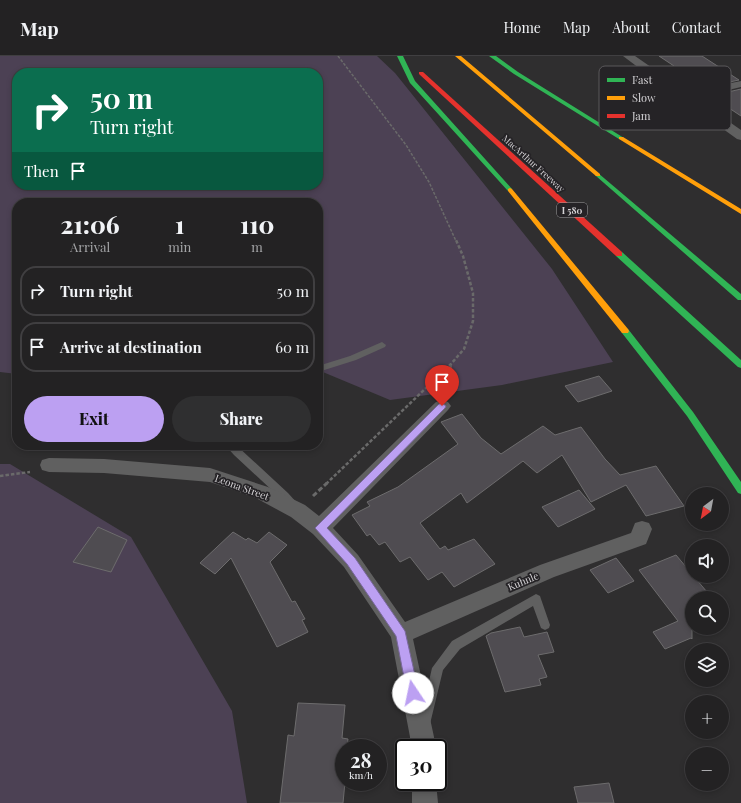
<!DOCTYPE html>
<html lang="en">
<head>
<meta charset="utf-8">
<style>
	body { margin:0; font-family:"Playfair Display",serif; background:#2f2f30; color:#f1f3f6; height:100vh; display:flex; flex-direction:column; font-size:15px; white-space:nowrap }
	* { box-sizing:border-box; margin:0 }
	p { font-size:13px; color:#a3a4a6 }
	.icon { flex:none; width:22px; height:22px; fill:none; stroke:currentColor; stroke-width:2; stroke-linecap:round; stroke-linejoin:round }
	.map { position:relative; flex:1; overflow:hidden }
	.details { position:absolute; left:12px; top:142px; width:311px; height:252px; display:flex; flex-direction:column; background:#232223; border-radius:16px; box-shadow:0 2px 6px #0003,0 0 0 1px #403f41 }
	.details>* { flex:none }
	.banner { position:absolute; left:12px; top:12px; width:311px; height:122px; border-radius:16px; box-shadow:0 2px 6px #0003,0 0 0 1px #403f41; background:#0b6e4f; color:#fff; overflow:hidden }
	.needle { width:26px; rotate:212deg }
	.buttons { position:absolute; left:685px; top:431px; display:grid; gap:8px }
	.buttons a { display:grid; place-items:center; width:44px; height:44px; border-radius:50%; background:#232223; box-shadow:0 2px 6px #0003,0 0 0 1px #403f41; font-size:20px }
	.speed { position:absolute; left:335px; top:683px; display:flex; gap:8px; font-size:20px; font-weight:700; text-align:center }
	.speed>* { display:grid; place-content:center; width:52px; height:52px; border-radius:50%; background:#232223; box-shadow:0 2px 6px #0003,0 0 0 1px #403f41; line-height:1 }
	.speed small { font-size:10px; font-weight:400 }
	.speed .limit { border:2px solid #111; border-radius:6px; background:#fff; color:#111 }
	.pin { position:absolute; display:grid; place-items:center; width:34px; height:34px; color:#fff; margin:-41px -17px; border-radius:50% 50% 50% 0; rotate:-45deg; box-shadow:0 0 4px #0007 }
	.pin .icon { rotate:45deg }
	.me { position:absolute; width:44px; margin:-22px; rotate:349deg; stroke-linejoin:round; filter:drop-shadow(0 0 3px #0008) }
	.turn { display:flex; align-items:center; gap:14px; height:84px; padding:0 12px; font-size:18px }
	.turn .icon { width:52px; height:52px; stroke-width:2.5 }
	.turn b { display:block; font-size:28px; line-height:34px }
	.then { display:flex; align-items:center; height:38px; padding:0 12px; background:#0003; gap:8px; font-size:15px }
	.eta { display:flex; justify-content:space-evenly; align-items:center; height:68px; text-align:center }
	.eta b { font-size:24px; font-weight:800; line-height:28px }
	.cta { display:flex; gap:8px; margin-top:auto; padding:8px 12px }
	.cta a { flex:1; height:46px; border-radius:24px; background:#bca0f2; color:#111; font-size:16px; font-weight:800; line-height:46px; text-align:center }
	.cta a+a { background:#2f2f30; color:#f1f3f6 }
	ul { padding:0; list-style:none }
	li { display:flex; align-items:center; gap:12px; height:50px; margin:0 8px 6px; padding:0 4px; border:2px solid #403f41; border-radius:16px }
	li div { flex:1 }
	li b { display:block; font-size:15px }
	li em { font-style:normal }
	header { display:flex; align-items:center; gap:24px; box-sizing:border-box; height:56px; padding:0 20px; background:#232223; border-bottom:1px solid #403f41 }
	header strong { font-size:19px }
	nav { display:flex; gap:22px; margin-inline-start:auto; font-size:14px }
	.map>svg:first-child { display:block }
	.green { fill:#4c4154; fill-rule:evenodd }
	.building { fill:#4f4c51; stroke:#6d6c6d }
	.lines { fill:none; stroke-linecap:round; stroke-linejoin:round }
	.path-far2 { stroke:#6a6a6a; stroke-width:1.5; stroke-dasharray:3 1.5; stroke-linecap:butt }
	.path-far1 { stroke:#6a6a6a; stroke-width:2.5; stroke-dasharray:3.5 2; stroke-linecap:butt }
	.path { stroke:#6a6a6a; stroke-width:3; stroke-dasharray:5 2.5; stroke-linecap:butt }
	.lane { fill:#606060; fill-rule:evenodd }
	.street { fill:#606060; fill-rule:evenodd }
	.fast { fill:#30b455; fill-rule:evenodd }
	.slow { fill:#ff9f0a; fill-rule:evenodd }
	.jam { fill:#e5322d; fill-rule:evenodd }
	.route { fill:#bca0f2; stroke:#7a689d }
	.labels { text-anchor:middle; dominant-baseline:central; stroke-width:3.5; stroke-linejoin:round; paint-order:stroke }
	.far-street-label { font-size:9px; fill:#d5d3d6; stroke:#252326 }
	.shield { fill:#252326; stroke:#a09ea1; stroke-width:1 }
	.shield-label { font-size:9px; font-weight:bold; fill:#d5d3d6 }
	.street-label { font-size:10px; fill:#d5d3d6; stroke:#252326 }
	.key { fill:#252326; stroke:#5a585b; stroke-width:1 }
	.key-label { font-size:11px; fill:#d5d3d6 }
</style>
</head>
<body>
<header>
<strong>Map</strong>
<nav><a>Home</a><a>Map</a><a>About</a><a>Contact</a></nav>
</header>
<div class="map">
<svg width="741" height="747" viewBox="0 0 741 747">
	<rect width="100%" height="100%" fill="#2f2e2f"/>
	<path class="green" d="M 0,0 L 377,0 L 395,17 L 552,213 L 613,306 L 502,329 L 390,344 L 318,314 L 318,147 L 17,147 L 17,318 L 0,316 ZM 17,17 L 318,17 L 318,129 L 17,129 Z
		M 0,408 L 10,408 L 131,481 L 232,655 L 247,747 L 0,747 Z"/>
	<path class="building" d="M 659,0 L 702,0 L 739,24 L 700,32 L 669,11 L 674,10 Z
		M 741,33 L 741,60 L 711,40 Z
		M 599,320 L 612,335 L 578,346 L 565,330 Z
		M 462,358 L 481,382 L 501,398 L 543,370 L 555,379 L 581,371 L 605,403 L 620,419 L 656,410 L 684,450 L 646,460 L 626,429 L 591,446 L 562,399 L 537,417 L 523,405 L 467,447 L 461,437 L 420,467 L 440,493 L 445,490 L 448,494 L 474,483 L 495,508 L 454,531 L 442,516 L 428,524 L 410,501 L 400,506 L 385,486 L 379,489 L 370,478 L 367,480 L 352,459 L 370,450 L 367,446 L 398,431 L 458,388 L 441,366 Z
		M 579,434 L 595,453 L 558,471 L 542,451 Z
		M 98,471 L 127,484 L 111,516 L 73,506 Z
		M 233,476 L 246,484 L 248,482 L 257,487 L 269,476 L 287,489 L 270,506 L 292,546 L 295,545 L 305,563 L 302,564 L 308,576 L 277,591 L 231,502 L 215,518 L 200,507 Z
		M 676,499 L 712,542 L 692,542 L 692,583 L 691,582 L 665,593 L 653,576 L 678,565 L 639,514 Z
		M 616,502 L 634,525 L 608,537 L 590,514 Z
		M 520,571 L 524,581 L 547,576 L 554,596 L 538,599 L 547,621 L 539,623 L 541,629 L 505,636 L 486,580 L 491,577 Z
		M 298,647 L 345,649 L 342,682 L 348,683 L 347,692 L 344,692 L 345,726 L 343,747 L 280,747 L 288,679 L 294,680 Z
		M 609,727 L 614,747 L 578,747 L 574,731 Z"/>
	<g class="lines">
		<path class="path-far2" d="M 338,0 L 406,89 L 429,126 L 456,185"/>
		<path class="path-far1" d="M 445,334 L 451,309
			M 0,420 L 30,416
			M 326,428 L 451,308 L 464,293 L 473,265 L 473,237 L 463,200 L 456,184"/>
		<path class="path" d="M 313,440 L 327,427"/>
		<path class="lane" d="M 382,286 L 386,289 L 385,291 L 356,304 L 318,316 L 318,310 L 350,300 Z
			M 225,389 L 236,389 L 288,437 L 297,447 L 295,450 L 292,451 L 289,450 L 234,399 Z
			M 536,538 L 540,540 L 541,543 L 550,569 L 549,572 L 545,574 L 541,572 L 533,550 L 460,593 L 443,614 L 430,668 L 426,670 L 422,668 L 420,664 L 432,612 L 452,585 Z"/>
		<path class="street" d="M 623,0 L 635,0 L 687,36 L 741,25 L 741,31 L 695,42 L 741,74 L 741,84 L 737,83 L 683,44 L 650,52 L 646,51 L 644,48 L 646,45 L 675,39 Z
			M 442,344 L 448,346 L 451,350 L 448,354 L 333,472 L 358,499 L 405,566 L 540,509 L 631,477 L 635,467 L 642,465 L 649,467 L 652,473 L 646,488 L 554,521 L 413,583 L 434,681 L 434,692 L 410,692 L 410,681 L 391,581 L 344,511 L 313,478 L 291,461 L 254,441 L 210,426 L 104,417 L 49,416 L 42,414 L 40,409 L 42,404 L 49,402 L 104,403 L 210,412 L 268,431 L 305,449 L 319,460 L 436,346 Z
			M 412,726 L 436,726 L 438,747 L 412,747 Z"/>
		<path class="fast" d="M 397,0 L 403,0 L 415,25 L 512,133 L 512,135 L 508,135 L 410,27 Z
			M 489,0 L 496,0 L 518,16 L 624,82 L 619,83 L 514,18 Z
			M 598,117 L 741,238 L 741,244 L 738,244 L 596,120 L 595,119 Z
			M 616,196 L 622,196 L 741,304 L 741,312 L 738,311 L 616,200 Z
			M 625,272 L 628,273 L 693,356 L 741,426 L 741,438 L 738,437 L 687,360 L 622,277 L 621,275 L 622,273 Z"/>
		<path class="slow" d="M 455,0 L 461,0 L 600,118 L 600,120 L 596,120 Z
			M 619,81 L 623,81 L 741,153 L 741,158 L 619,83 Z
			M 510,132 L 512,133 L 628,273 L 629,275 L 628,277 L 622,277 L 508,135 L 508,133 Z"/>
		<path class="jam" d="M 419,16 L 423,16 L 622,196 L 622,200 L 616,200 L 419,18 Z"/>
	</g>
	<path class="route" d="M 442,347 L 446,350 L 445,352 L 327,472 L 355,502 L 405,575 L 419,637 L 417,641 L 413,643 L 409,641 L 407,637 L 396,580 L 347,508 L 315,472 L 439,348 Z"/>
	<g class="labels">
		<g class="far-street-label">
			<text transform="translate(534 107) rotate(42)">MacArthur Freeway</text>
		</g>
		<rect class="shield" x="557" y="147" width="30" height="14" rx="3"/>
		<g class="shield-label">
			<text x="572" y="154">I 580</text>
		</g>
		<g class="street-label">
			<text transform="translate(242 431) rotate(20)">Leona Street</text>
			<text transform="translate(523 525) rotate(-23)">Kuhnle</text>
		</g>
	</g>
	<rect x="599" y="10" width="132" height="64" rx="6" class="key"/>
	<rect x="607" y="22" width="18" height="4" fill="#30b455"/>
	<rect x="607" y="40" width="18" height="4" fill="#ff9f0a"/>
	<rect x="607" y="58" width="18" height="4" fill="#e5322d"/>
	<g class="key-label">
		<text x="632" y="28">Fast</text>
		<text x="632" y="46">Slow</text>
		<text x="632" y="64">Jam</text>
	</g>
</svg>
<div class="buttons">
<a><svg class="needle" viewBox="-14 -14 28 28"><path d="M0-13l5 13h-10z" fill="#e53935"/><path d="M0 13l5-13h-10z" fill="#a3a4a6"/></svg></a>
<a><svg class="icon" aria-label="sound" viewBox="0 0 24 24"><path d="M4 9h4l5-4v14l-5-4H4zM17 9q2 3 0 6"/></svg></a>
<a><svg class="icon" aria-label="search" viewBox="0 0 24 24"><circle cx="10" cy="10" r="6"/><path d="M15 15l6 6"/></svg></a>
<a><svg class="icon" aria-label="layers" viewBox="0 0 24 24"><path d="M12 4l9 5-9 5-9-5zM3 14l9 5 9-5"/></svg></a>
<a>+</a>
<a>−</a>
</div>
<div class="speed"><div>28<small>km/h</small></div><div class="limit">30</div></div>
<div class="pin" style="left:442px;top:350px;background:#d93025"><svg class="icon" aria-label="arrive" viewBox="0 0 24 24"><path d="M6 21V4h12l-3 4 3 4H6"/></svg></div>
<svg class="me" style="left:413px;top:637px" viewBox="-20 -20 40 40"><circle r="19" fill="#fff"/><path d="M0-13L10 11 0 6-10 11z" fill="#bca0f2"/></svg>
<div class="banner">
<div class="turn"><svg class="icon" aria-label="right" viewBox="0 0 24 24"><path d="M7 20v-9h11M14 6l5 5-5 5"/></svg><div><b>50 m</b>Turn right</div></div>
<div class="then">Then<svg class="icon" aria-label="arrive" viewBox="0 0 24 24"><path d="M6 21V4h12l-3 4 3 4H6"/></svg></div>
</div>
<section class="details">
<div class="eta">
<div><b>21:06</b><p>Arrival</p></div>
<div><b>1</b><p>min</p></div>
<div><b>110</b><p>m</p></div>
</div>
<ul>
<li><svg class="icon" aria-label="right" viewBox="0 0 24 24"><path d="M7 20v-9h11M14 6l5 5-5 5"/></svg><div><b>Turn right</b></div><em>50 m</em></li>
<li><svg class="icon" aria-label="arrive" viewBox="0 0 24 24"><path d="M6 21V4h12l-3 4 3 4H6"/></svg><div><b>Arrive at destination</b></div><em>60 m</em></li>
</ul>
<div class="cta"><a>Exit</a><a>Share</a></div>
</section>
</div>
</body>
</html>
